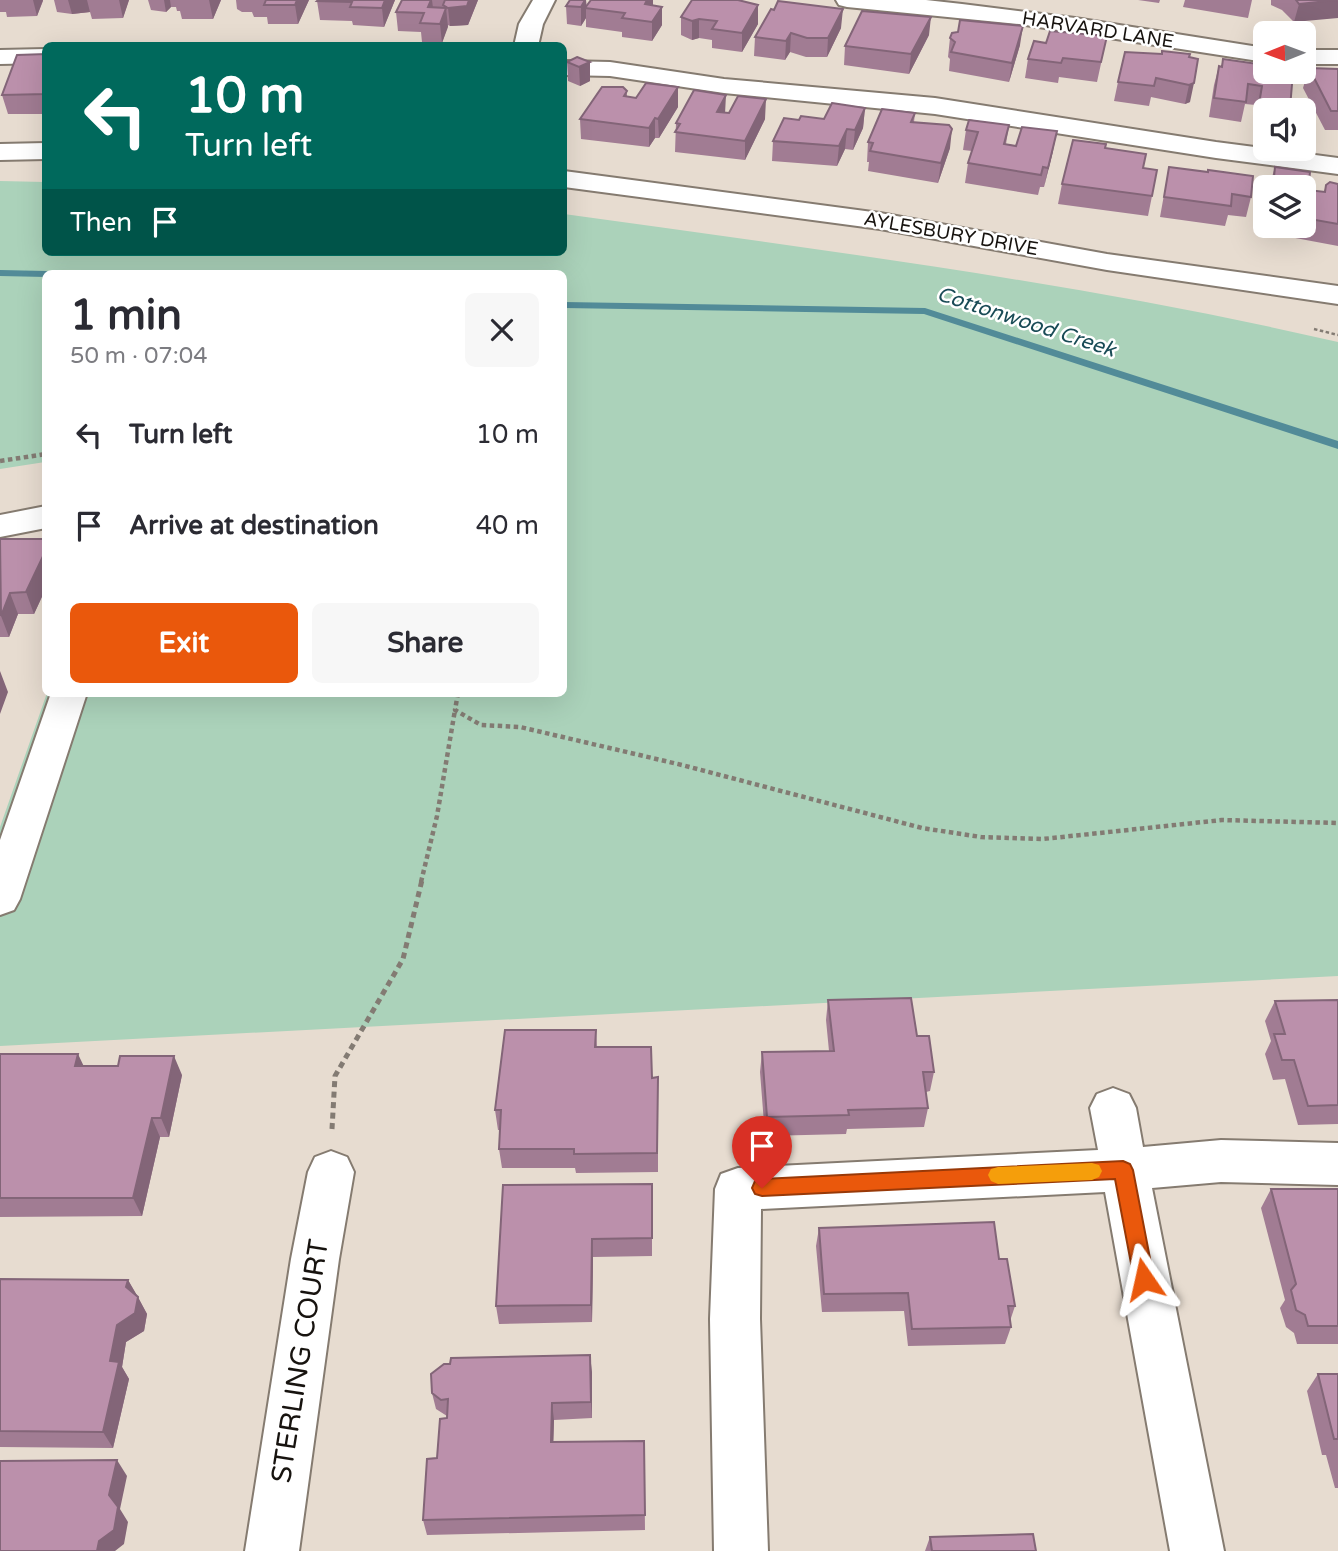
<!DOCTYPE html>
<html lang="en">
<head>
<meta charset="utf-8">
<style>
	body { margin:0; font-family:"Varela Round",sans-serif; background:#f7f7f7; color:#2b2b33; height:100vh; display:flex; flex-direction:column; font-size:26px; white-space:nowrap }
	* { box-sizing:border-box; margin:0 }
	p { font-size:23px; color:#7c7c81 }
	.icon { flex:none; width:38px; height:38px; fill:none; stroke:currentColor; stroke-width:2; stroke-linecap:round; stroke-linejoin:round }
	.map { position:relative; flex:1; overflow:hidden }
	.drawer { position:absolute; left:42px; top:270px; width:525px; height:427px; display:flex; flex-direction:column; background:#fff; border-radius:10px; box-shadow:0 7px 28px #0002 }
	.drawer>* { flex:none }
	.banner { position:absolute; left:42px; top:42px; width:525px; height:214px; border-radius:10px; box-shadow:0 7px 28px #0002; background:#00695c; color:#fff; overflow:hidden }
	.needle { width:46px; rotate:269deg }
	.buttons { position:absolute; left:1253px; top:21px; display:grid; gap:14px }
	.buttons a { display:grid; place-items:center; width:63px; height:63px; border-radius:10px; background:#fff; box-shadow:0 7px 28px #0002; font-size:35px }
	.pin { position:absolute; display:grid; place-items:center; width:60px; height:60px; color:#fff; margin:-72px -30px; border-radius:50% 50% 50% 0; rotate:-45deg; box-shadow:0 0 7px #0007 }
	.pin .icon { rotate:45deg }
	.me { position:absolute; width:77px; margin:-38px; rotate:349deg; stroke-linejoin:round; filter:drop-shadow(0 0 5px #0008) }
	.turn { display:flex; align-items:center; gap:24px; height:147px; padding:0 28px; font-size:32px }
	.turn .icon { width:91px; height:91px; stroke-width:2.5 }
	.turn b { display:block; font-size:49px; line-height:60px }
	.then { display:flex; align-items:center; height:66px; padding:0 28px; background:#0003; gap:14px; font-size:26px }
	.round { display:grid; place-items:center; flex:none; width:74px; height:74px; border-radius:10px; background:#f7f7f7 }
	.head { display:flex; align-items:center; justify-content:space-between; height:119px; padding:0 28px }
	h1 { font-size:42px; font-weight:700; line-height:52px }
	.primary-button { display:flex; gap:14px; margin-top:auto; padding:14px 28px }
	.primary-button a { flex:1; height:80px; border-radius:10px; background:#ea580c; color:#fff; font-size:28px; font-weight:700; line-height:80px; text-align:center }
	.primary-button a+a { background:#f7f7f7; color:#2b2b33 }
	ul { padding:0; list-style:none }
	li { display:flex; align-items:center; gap:21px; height:91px; padding:0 28px }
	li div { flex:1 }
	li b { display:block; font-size:26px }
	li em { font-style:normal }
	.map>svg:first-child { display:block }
	.green { fill:#abd2ba }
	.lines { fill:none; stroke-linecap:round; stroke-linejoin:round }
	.stream { fill:#528b98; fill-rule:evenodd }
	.minor-casing { stroke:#857b70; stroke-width:4 }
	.path-far2 { stroke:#837b73; stroke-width:2.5; stroke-dasharray:3.5 2.5; stroke-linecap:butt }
	.path-far1 { stroke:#837b73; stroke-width:4.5; stroke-dasharray:4.5 3.5; stroke-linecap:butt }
	.path { stroke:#837b73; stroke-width:5; stroke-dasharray:6 4.5; stroke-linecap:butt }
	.minor { fill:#fff; fill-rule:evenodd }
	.wall { fill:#a17c93 }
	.shaded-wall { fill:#836578 }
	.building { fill:#bb90ab; stroke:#836578; stroke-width:2 }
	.route { fill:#ea580c; stroke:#983908; stroke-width:2 }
	.slow { fill:#f59e0b }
	.labels { text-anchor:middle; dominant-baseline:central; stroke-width:5; stroke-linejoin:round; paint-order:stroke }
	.far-street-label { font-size:19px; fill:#17130f; stroke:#fff }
	.far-water-label { font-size:21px; font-style:italic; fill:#194b56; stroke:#fff }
	.near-street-label { font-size:28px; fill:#17130f; stroke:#fff }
</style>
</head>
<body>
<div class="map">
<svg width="1338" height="1551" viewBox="0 0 1338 1551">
	<rect width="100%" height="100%" fill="#e7dcd0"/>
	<path class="green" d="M 0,181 L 45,182 L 46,252 L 564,252 L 564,214 C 822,250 1083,283 1338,342 L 1338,976 L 0,1046 L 0,827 L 47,693 L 564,693 L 564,273 L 46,273 L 45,462 L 0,469 Z"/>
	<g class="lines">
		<path class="stream" d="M 0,270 L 46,271 L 50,273 L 46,273 L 46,277 L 0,276 Z
			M 564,302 L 925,308 L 1338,441 L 1338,449 L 924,314 L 564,308 Z"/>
		<defs>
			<path id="minor" d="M 533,0 L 555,0 L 543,24 L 538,46 L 514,46 L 519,24 Z
				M 836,0 L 926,0 L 962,4 L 1075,18 L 1265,48 L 1265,62 L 1019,24 L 847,7 L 839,5 Z
				M 46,49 L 46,63 L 0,64 L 0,50 Z
				M 1304,50 L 1338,50 L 1338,64 L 1304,64 Z
				M 564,61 L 610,62 L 724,79 L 935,98 L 1216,142 L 1338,158 L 1338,174 L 1216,158 L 935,114 L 724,93 L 610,76 L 564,75 Z
				M 46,143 L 46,159 L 0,160 L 0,144 Z
				M 564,171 L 880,213 L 1107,254 L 1338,286 L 1338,304 L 1107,270 L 880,229 L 564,187 Z
				M 46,506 L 46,528 L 0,537 L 0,515 Z
				M 51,693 L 87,693 L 20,899 L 14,910 L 0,915 L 0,840 Z
				M 1113,1088 L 1129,1094 L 1136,1108 L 1143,1147 L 1221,1140 L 1338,1143 L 1338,1185 L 1221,1182 L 1152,1188 L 1224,1551 L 1170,1551 L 1105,1192 L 761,1209 L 760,1319 L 768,1551 L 714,1551 L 710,1319 L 715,1189 L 721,1174 L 738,1168 L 1098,1150 L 1090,1108 L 1097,1094 Z
				M 331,1151 L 347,1157 L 354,1172 L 339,1259 L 299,1551 L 245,1551 L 291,1259 L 308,1172 L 315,1157 Z"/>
		</defs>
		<use href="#minor" class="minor-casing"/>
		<path class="path-far2" d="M 1314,329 L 1338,335"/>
		<path class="path-far1" d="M 0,461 L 46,454
			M 458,693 L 455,710 L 481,725 L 520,727 L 682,765 L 922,828 L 981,837 L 1043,839 L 1222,820 L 1338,823
			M 421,882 L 437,816 L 455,710"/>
		<path class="path" d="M 332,1129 L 335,1076 L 403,959 L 422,880"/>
		<use href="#minor" class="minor"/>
	</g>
	<path class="wall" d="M 0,0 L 43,0 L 43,1 L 37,16 L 7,17 L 6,12 L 0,12 Z
		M 54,0 L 129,0 L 123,18 L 92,19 L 90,12 L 72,14 L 57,12 Z
		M 148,0 L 221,0 L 213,19 L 182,19 L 180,11 L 177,11 L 176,7 L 171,7 L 166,12 L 151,10 Z
		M 236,0 L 309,0 L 298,24 L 268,24 L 267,17 L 254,17 L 252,12 L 242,12 L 237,9 Z
		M 395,0 L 384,27 L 353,25 L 352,21 L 320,20 L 317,1 Z
		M 402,0 L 478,0 L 468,25 L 450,26 L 448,25 L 442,43 L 422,42 L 421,32 L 398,31 L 396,12 Z
		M 570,0 L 586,0 L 587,7 L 653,5 L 662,25 L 652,41 L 622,37 L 622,32 L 586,27 L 586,18 L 581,26 L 567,24 L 566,6 Z
		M 1138,0 L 1160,0 L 1159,3 Z
		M 1185,0 L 1252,0 L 1248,18 L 1183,7 Z
		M 1271,0 L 1338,0 L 1294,22 L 1282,10 L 1271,5 Z
		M 681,17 L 758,24 L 742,52 L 712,48 L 712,40 L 699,38 L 692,40 L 681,35 Z
		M 841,28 L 827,57 L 806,57 L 790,52 L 785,60 L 754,56 L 755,37 Z
		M 929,35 L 909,74 L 844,65 L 845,46 Z
		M 1107,36 L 1097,82 L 1059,77 L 1058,83 L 1025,78 L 1028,59 L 1046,43 Z
		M 950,38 L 1020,45 L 1009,82 L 949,71 L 950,59 L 948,57 Z
		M 46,54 L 46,114 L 8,114 L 2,95 Z
		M 1162,54 L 1190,54 L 1190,102 L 1185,104 L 1151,97 L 1149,106 L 1114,101 L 1118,82 Z
		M 1223,59 L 1265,65 L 1290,108 L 1289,110 L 1265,110 L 1265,125 L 1254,123 L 1256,105 L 1245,104 L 1241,122 L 1209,117 L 1214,85 L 1219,66 L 1221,67 Z
		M 567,62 L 590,62 L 590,81 L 580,86 L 568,81 Z
		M 1309,68 L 1338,69 L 1338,130 L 1325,130 L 1303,88 Z
		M 678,87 L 678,107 L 659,138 L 655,138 L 649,147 L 581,139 L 580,119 L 627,91 L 627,97 L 636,98 Z
		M 865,108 L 863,128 L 853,150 L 845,149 L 837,166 L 772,161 L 773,141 L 799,120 L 824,119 Z
		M 725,113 L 765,119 L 745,160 L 675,152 L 676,123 Z
		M 915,113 L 914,122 L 950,148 L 938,183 L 868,171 L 869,162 L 867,162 L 868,142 Z
		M 1009,125 L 1006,144 L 1053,151 L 1044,187 L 1040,187 L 1038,195 L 965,183 L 968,163 L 972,151 L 963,150 L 966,130 Z
		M 1106,148 L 1143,168 L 1152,196 L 1148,216 L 1058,204 L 1062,184 Z
		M 1169,167 L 1251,197 L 1246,217 L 1228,215 L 1225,226 L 1160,217 Z
		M 1275,167 L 1308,190 L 1324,192 L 1326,185 L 1338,184 L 1338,246 L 1268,233 L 1269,226 L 1304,226 L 1304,187 L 1269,187 Z
		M 0,539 L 46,539 L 46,588 L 34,614 L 18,614 L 9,637 L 0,637 Z
		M 828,1000 L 917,1036 L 934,1072 L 930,1091 L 926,1092 L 928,1108 L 924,1127 L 847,1129 L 846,1134 L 765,1136 L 760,1072 L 762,1052 L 829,1051 L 826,1020 Z
		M 1338,1000 L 1338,1124 L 1298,1125 L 1285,1079 L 1273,1080 L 1265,1054 L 1271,1041 L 1265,1021 L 1275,1001 Z
		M 596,1030 L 597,1047 L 652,1078 L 658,1077 L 658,1172 L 576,1173 L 575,1168 L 502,1168 L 499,1149 L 500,1130 L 498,1130 L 495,1110 Z
		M 0,1054 L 84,1066 L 182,1075 L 169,1137 L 160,1137 L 142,1216 L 0,1217 Z
		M 652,1184 L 652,1256 L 593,1257 L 592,1322 L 499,1324 L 496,1306 Z
		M 1271,1189 L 1338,1189 L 1338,1344 L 1297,1344 L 1294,1333 L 1286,1327 L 1280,1308 L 1285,1300 L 1261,1208 Z
		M 819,1228 L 999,1259 L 1015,1306 L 1010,1321 L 1011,1327 L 1005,1344 L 908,1346 L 904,1311 L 822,1312 L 816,1246 Z
		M 0,1279 L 128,1280 L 147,1314 L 144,1331 L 126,1342 L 122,1367 L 129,1379 L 113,1448 L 0,1447 Z
		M 592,1372 L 592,1418 L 554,1420 L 553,1442 L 644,1441 L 645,1530 L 427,1535 L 423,1520 L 447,1416 L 436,1409 L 432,1393 Z
		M 1318,1374 L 1338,1374 L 1338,1488 L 1335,1488 L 1326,1455 L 1322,1455 L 1307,1391 Z
		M 930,1537 L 1036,1551 L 925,1551 Z"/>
	<path class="shaded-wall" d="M 33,0 L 43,0 L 37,16 Z
		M 68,0 L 92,0 L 87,0 L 90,12 L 72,14 Z
		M 119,0 L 129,0 L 123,18 Z
		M 164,0 L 170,0 L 171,7 L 166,12 Z
		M 209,0 L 221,0 L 213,19 Z
		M 297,0 L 309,0 L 298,24 L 295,5 Z
		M 385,0 L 395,0 L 384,27 L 382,8 Z
		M 431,0 L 432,0 L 434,16 L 428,7 Z
		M 469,0 L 478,0 L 468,25 L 450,26 L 448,8 Z
		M 585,0 L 586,0 L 586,18 L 581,26 L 581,7 Z
		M 647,0 L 653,0 L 653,10 L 645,4 Z
		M 1338,0 L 1338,18 L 1294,22 L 1299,4 Z
		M 758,5 L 758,24 L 742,52 L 742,33 Z
		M 662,7 L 662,25 L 652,41 L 652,22 Z
		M 446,8 L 448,27 L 442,43 L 440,24 Z
		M 843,9 L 841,28 L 827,57 L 828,38 Z
		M 931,17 L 929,35 L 909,74 L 911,54 Z
		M 699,19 L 699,38 L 692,40 L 692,21 Z
		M 1023,26 L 1020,45 L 1009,82 L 1012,63 Z
		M 791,33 L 790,52 L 785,60 L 786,41 Z
		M 590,62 L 590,81 L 580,86 L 579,67 Z
		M 1194,83 L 1190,102 L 1185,104 L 1189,85 Z
		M 678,87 L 678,107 L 659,138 L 658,119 Z
		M 726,95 L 725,114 L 717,112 Z
		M 766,99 L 765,119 L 745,160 L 745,141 Z
		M 865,108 L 863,128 L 853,150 L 855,130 Z
		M 655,118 L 655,138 L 649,147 L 649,128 Z
		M 847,129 L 845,149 L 837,166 L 839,146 Z
		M 952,129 L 950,148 L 938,183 L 941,163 Z
		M 1057,131 L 1053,151 L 1044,187 L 1048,168 Z
		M 46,550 L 46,588 L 34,614 L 26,592 Z
		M 10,593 L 18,614 L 9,637 L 1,616 Z
		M 0,671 L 8,692 L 0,714 Z
		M 78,1054 L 87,1073 L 75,1066 Z
		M 174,1056 L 182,1075 L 169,1137 L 161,1118 Z
		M 152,1118 L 160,1137 L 142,1216 L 133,1198 Z
		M 592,1239 L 593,1257 L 592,1322 L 591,1305 Z
		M 128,1280 L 138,1297 L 126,1287 Z
		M 138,1297 L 147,1314 L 144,1331 L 126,1342 L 122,1367 L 129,1379 L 113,1448 L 103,1432 L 110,1361 L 117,1325 Z
		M 590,1355 L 592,1372 L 592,1418 L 591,1402 Z
		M 552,1403 L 554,1420 L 553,1458 L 551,1442 Z
		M 117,1460 L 127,1476 L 120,1509 L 128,1522 L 124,1544 L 115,1551 L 97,1551 Z"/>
	<path class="building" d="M 266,0 L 297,0 L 295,5 L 264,5 Z
		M 318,0 L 385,0 L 382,8 L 350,7 L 352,2 L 317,1 Z
		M 402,0 L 431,0 L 428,7 L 446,8 L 440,24 L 420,23 L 424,13 L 396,12 Z
		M 445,0 L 469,0 L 467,6 L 448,8 L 443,5 Z
		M 570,0 L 585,0 L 581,7 L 566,6 Z
		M 591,0 L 647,0 L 645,4 L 662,7 L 652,22 L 622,18 L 625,13 L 585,8 Z
		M 692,0 L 738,0 L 758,5 L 742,33 L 712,29 L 717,21 L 699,19 L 692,21 L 681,17 Z
		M 1296,0 L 1337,0 L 1299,4 Z
		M 778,1 L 843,9 L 828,38 L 807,38 L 791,33 L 786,41 L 755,37 L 771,9 L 774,10 Z
		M 862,11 L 931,17 L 911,54 L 845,46 Z
		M 960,20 L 1023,26 L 1012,63 L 951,52 L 955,42 L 950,38 L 952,33 L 958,32 Z
		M 1050,31 L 1107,36 L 1101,62 L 1063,58 L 1061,63 L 1028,59 L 1034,41 L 1046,43 Z
		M 1162,51 L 1190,54 L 1189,57 L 1198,59 L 1194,83 L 1189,85 L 1156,78 L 1154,86 L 1118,82 L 1125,52 L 1162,54 Z
		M 46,54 L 46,94 L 2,95 L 17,55 Z
		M 577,57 L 590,62 L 579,67 L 567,62 Z
		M 1223,59 L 1265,65 L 1265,72 L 1293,72 L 1290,108 L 1259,104 L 1262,86 L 1248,84 L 1246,102 L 1214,98 L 1219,66 L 1222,67 Z
		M 1309,68 L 1338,69 L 1338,111 L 1331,111 Z
		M 646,83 L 678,87 L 658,119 L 655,118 L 649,128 L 580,119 L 602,87 L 623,87 L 627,91 L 624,96 L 636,98 Z
		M 694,90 L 726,95 L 717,112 L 729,113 L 738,96 L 766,99 L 745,141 L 675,132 L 680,124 L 676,123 Z
		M 832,103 L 865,108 L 855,130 L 847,129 L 839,146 L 773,141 L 784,118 L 799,120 L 801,116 L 824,119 Z
		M 882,109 L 915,113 L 911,122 L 949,125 L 952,129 L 941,163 L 870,151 L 873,143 L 868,142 Z
		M 969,120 L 1009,125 L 1004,144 L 1016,146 L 1022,127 L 1057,131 L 1048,168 L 1043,167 L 1041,175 L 968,163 L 978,132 L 966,130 Z
		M 1073,140 L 1106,144 L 1105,148 L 1146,154 L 1143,168 L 1157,170 L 1152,196 L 1062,184 Z
		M 1169,167 L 1208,172 L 1208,170 L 1253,176 L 1251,197 L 1232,194 L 1231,206 L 1164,197 Z
		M 1275,167 L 1310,172 L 1308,190 L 1325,192 L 1326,185 L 1330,182 L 1338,184 L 1338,224 L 1304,218 L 1304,187 L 1273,187 Z
		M 0,539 L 46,539 L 46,550 L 26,592 L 10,593 L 1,616 Z
		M 911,998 L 917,1036 L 929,1036 L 934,1072 L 923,1072 L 928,1108 L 848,1110 L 849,1115 L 767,1117 L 762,1052 L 834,1051 L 828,1000 Z
		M 1338,1000 L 1338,1105 L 1308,1106 L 1294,1060 L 1282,1060 L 1274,1034 L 1285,1034 L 1275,1001 Z
		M 505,1030 L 596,1030 L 595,1047 L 651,1047 L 652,1078 L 658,1077 L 657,1153 L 574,1154 L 574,1149 L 499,1149 L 501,1110 L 495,1110 Z
		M 0,1054 L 78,1054 L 75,1066 L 118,1066 L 120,1056 L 174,1056 L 161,1118 L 152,1118 L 133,1198 L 0,1198 Z
		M 652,1184 L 652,1238 L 592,1239 L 591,1305 L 496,1306 L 503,1185 Z
		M 1271,1189 L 1338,1189 L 1338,1326 L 1308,1326 L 1305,1315 L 1296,1310 L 1291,1290 L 1296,1284 Z
		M 994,1222 L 999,1259 L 1007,1259 L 1015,1306 L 1008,1306 L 1011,1327 L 912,1329 L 908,1293 L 824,1294 L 819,1228 Z
		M 0,1279 L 128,1280 L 126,1287 L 138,1297 L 135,1313 L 117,1325 L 110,1361 L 119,1362 L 103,1432 L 0,1431 Z
		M 590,1355 L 591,1402 L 552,1403 L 551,1442 L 644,1441 L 645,1515 L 423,1520 L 427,1459 L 437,1458 L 440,1419 L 447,1418 L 448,1399 L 441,1400 L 432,1393 L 431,1374 L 444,1364 L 450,1364 L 451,1358 Z
		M 1318,1374 L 1338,1374 L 1338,1439 L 1334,1439 Z
		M 117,1460 L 109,1495 L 118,1507 L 114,1530 L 99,1541 L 97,1551 L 0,1551 L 0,1461 Z
		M 1033,1534 L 1036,1551 L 932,1551 L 930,1537 Z"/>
	<path class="route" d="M 1123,1161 L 1130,1164 L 1133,1170 L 1154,1279 L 1151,1285 L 1144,1288 L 1137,1285 L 1134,1279 L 1115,1179 L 762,1196 L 755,1194 L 752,1188 L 755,1181 L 762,1179 Z"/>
	<path class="slow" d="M 1092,1163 L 1099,1165 L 1102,1171 L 1099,1177 L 1092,1180 L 998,1184 L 991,1181 L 988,1175 L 991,1169 L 998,1167 Z"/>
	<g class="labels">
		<g class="far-street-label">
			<text transform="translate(1098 30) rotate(9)">HARVARD LANE</text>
			<text transform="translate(951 234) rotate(10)">AYLESBURY DRIVE</text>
		</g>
		<g class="far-water-label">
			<text transform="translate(1026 322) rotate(18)">Cottonwood Creek</text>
		</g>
		<g class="near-street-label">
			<text transform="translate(300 1361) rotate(-81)">STERLING COURT</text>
		</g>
	</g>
</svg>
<div class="buttons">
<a><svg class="needle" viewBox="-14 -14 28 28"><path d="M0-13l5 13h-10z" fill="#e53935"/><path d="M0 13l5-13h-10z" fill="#7c7c81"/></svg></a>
<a><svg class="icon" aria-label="sound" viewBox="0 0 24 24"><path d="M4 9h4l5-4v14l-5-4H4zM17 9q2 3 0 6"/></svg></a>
<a><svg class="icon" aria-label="layers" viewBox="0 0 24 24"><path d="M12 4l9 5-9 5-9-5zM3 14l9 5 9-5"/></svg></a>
</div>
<div class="pin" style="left:762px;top:1188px;background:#d93025"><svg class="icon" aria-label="arrive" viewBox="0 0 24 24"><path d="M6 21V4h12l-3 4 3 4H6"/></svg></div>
<svg class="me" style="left:1144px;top:1279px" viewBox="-20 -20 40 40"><path d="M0-17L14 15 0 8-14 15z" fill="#ea580c" stroke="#fff" stroke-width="4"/></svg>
<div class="banner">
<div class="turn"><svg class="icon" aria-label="left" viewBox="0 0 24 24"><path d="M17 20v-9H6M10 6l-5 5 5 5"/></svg><div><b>10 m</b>Turn left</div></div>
<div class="then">Then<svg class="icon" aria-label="arrive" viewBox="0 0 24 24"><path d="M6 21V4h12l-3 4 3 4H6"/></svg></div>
</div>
<section class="drawer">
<div class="head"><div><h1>1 min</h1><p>50 m · 07:04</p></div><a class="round"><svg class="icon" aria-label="close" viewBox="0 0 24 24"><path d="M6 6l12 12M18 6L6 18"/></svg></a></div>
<ul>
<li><svg class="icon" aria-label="left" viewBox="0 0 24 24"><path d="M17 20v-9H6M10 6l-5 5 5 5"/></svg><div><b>Turn left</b></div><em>10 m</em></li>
<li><svg class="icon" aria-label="arrive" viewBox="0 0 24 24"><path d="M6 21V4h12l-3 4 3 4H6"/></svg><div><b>Arrive at destination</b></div><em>40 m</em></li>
</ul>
<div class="primary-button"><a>Exit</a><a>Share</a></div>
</section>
</div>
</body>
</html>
